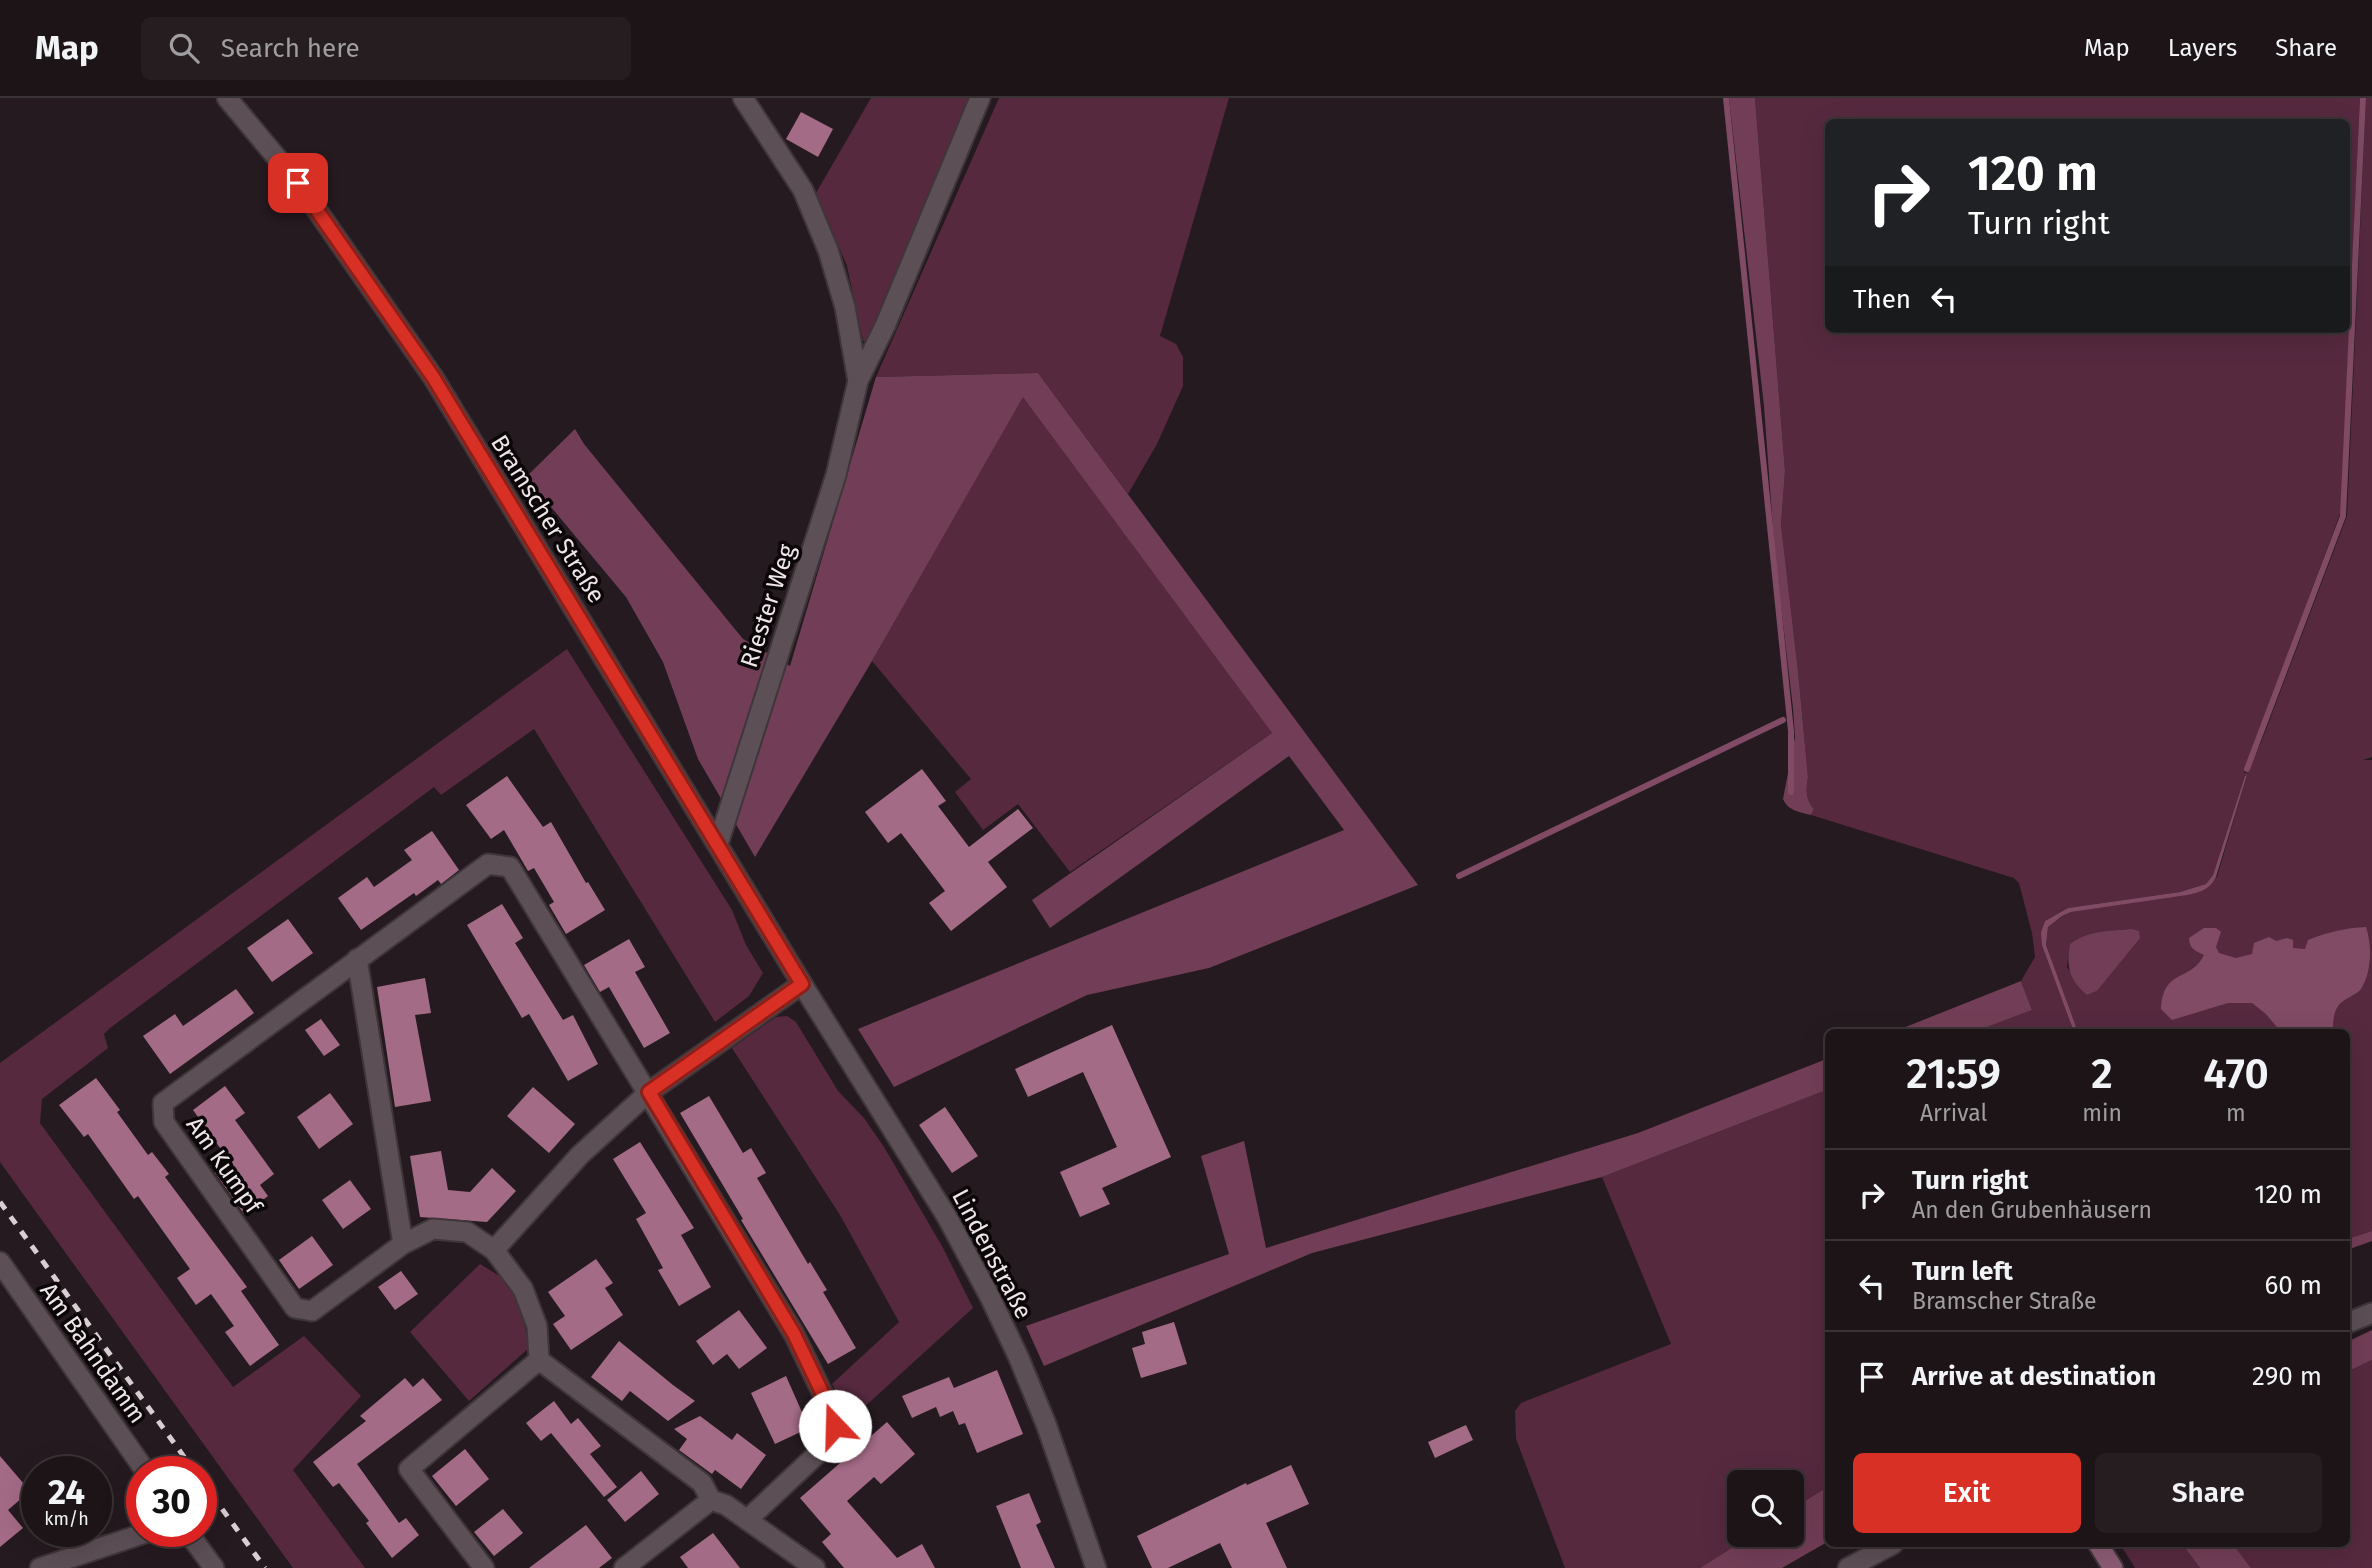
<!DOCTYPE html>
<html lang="en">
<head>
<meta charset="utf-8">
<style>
	body { margin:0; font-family:"Fira Sans",sans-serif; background:#251d20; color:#f1f3f6; height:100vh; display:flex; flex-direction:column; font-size:26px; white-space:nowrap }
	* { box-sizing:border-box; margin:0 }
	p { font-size:23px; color:#a09ea1 }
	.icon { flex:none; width:38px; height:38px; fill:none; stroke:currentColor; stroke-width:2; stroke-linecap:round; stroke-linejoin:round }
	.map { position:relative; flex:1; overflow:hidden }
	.drawer { position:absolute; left:1825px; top:931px; width:525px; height:518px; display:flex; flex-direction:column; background:#1c1417; border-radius:10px; box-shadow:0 7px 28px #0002,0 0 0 2px #3a3336 }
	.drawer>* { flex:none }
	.banner { position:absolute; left:1825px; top:21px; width:525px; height:214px; border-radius:10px; box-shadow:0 7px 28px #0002,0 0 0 2px #3a3336; background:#202124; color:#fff; overflow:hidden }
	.buttons { position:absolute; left:1727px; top:1372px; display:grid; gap:14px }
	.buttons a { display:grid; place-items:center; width:77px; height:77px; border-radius:10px; background:#1c1417; box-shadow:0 7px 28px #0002,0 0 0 2px #3a3336; font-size:35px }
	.speed { position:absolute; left:21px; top:1358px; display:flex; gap:14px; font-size:35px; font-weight:700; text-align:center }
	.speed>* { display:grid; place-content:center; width:91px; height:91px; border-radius:50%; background:#1c1417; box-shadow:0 7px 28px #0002,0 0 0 2px #3a3336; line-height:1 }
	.speed small { font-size:18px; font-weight:400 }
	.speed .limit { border:10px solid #d22; background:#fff; color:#111 }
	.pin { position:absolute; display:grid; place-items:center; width:60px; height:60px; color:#fff; margin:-30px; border-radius:14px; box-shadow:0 4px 10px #0006 }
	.me { position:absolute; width:77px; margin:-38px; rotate:339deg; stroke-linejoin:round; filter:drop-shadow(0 0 5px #0008) }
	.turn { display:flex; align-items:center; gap:24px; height:147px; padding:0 28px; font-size:32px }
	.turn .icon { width:91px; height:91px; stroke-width:2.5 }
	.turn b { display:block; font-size:49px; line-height:60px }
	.then { display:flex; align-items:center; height:66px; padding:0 28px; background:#0003; gap:14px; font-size:26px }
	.eta { display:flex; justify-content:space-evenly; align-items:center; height:119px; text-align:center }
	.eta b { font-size:42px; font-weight:600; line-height:49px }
	.primary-button { display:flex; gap:14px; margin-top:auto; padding:14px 28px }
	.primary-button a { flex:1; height:80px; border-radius:10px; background:#d93025; color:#fff; font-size:28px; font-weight:600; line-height:80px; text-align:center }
	.primary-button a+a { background:#251d20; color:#f1f3f6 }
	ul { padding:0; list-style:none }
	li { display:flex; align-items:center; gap:21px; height:91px; padding:0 28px; border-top:2px solid #3a3336 }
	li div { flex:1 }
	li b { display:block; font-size:26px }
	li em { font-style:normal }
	header { display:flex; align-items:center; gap:42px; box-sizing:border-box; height:98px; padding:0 35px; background:#1c1417; border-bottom:2px solid #3a3336 }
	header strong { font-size:33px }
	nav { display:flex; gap:38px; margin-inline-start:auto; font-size:24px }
	.search { width:490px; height:63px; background:#251d20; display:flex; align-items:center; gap:18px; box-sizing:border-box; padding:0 24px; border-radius:10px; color:#a09ea1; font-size:26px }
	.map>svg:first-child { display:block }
	.green { fill:#56293f; fill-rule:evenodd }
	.forest { fill:#723e57 }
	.water { fill:#814b65 }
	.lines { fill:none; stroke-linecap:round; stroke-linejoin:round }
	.stream { stroke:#814b65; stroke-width:6 }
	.building { fill:#a46b86 }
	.minor-casing { stroke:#3f363a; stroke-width:23 }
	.tertiary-casing { stroke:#3f363a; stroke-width:23 }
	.secondary-casing { stroke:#3f363a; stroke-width:23 }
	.minor { stroke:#5c4f55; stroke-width:19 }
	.tertiary { stroke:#5c4f55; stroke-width:19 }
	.secondary { stroke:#8c5c74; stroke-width:19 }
	.rail { stroke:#d8cfd3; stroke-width:5; stroke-dasharray:9 9; stroke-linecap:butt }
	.route-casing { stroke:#8d1f18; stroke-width:18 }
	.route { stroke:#d93025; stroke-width:12 }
	.labels { text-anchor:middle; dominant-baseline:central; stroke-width:7; stroke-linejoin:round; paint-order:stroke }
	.street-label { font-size:24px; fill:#eee6e9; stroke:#0b0708 }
</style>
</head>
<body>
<header>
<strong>Map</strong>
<div class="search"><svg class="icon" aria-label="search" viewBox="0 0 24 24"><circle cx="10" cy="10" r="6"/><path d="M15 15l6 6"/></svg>Search here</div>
<nav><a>Map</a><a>Layers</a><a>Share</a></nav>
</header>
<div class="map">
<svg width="2372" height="1470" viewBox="0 0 2372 1470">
	<rect width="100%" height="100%" fill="#251a1f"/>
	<path class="green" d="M 871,0 L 971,0 L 869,243 L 863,243 L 847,168 L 816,95 Z
		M 999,0 L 1229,0 L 1160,238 L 1176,246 L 1183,259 L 1183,288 L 1157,346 L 1128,396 L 1038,275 L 876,279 Z
		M 1755,0 L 2360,0 L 2341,413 L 2244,675 L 2248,674 L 2262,642 L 2347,418 L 2366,0 L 2372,0 L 2372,659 L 2363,662 L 2372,662 L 2372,1133 L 2347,1141 L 2347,934 L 2078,934 L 2046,847 L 2048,829 L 2062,818 L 2071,814 L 2202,793 L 2217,779 L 2247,677 L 2245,678 L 2213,777 L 2206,786 L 2180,794 L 2068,810 L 2045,823 L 2041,834 L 2074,934 L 1974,934 L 2032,912 L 2021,883 L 2035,859 L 2032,835 L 2019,785 L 2014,780 L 1811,717 L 1814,711 C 1805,701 1806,691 1808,679 L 1798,573 L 1781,428 L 1785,373 ZM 1829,24 L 2347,24 L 2347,231 L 1829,231 ZM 2131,831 L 2139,840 L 2097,893 L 2087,897 L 2067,869 L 2070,846 C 2088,832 2109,833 2131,831 Z
		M 1023,298 L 1272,635 L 1070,774 L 1018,706 L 983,732 L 955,694 L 971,681 L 872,563 Z
		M 567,551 L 732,812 L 746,847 L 763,875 L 749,898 L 715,924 L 534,631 L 441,697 L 434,689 L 110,930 L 104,936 L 108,950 L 42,1001 L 40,1025 L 233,1289 L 304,1238 L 361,1298 L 293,1372 L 365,1470 L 293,1470 L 0,1064 L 0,965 Z
		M 787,918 L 796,924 L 838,993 L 864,1020 L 884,1049 L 942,1148 L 973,1210 L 850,1322 L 832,1286 L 899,1224 L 840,1117 L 732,950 L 776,919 Z
		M 1829,991 L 1829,1388 L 1792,1411 L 1792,1384 L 1740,1384 L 1740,1437 L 1752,1437 L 1700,1470 L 1565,1470 L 1516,1341 L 1515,1313 L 1521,1305 L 1671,1246 L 1602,1079 Z
		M 480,1166 L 506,1182 L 519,1206 L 530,1249 L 469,1303 L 410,1234 Z
		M 2372,1262 L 2372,1470 L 2251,1470 L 2233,1446 L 2347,1446 L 2347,1274 Z
		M 2120,1446 L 2182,1446 L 2200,1470 L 2135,1470 Z"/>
	<path class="forest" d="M 1729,0 L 1755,0 L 1785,373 L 1781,427 L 1798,573 L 1808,679 C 1806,691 1805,701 1814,711 L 1811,717 C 1800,714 1788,713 1783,701 L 1795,639 L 1793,610 L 1775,458 L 1764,308 Z
		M 1038,275 L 1418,787 L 1209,870 L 1087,897 L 894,989 L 858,931 L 1344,732 L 1289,658 L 1050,830 L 1032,802 L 1272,635 L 1023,299 L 872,563 L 755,759 L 698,661 L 663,564 L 626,499 L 526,379 L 575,331 L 584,346 L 743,541 L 790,568 L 876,279 Z
		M 2131,831 L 2139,833 L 2140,840 L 2097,893 L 2087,897 C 2069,881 2066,869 2070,846 C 2088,832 2109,833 2131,831 Z
		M 2021,883 L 2032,912 L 1974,934 L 1893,934 Z
		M 1829,960 L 1829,991 L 1602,1079 L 1312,1155 L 1044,1268 L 1026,1228 L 1229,1156 L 1201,1058 L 1244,1043 L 1266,1150 L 1638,1035 Z
		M 2372,1133 L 2372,1143 L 2347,1152 L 2347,1141 Z
		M 2372,1232 L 2372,1262 L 2347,1274 L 2347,1244 Z
		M 1829,1388 L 1829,1443 L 1782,1470 L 1700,1470 L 1752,1437 L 1792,1437 L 1792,1411 Z
		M 2182,1446 L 2233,1446 L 2251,1470 L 2200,1470 Z"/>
	<path class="water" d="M 2247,677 L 2216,779 C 2209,792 2201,794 2187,797 L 2071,814 L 2062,818 L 2048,829 L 2046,847 L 2078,934 L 2074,934 L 2042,847 L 2041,834 L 2045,823 L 2068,810 L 2180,794 L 2206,786 L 2213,777 L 2245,678 Z
		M 2366,829 C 2372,847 2372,874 2361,891 C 2355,898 2344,900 2338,908 C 2333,916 2333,925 2333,934 L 2281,934 L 2266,916 L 2252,905 L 2228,905 L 2172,922 L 2161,911 C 2163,870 2191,884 2204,857 C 2195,853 2189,850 2189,840 L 2204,830 L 2216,830 L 2221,834 L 2216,849 L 2219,855 L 2236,860 L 2252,856 L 2254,845 L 2269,839 L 2276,843 L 2287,840 L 2293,842 L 2293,850 L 2305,851 L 2308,842 C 2327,834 2346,830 2366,829 Z"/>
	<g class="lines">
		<path class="stream" d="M 1726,0 L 1791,633 L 1791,694
			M 2247,671 L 2343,418 L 2363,0
			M 1459,778 L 1783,622"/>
	</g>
	<path class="building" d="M 801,14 L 833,31 L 818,59 L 786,41 Z
		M 922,671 L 946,703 L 938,708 L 969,749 L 1018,711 L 1033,730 L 988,764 L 1007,789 L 951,833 L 929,805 L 945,793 L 901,735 L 888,745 L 865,714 Z
		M 507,678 L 543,729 L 551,724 L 586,785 L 588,784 L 605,812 L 566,836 L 549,807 L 554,804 L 534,770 L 528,773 L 504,732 L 491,741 L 466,707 Z
		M 432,733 L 459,772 L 441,786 L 438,782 L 416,798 L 414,795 L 361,832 L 338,800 L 367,779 L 374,789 L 412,762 L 404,752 Z
		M 502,806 L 523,840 L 515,845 L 563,922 L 573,917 L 598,966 L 568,983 L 529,916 L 522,920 L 467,827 Z
		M 288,821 L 313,855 L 272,884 L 247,850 Z
		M 629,841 L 645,869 L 635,874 L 670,935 L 644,950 L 609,889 L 600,894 L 584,867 Z
		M 425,880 L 431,915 L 415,917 L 431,1003 L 395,1009 L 377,889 Z
		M 236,891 L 254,915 L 170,976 L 143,938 L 175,916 L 183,928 Z
		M 321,921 L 340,947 L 324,958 L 305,932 Z
		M 1112,927 L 1171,1059 L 1102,1090 L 1110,1106 L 1080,1119 L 1060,1074 L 1117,1049 L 1083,974 L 1028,999 L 1015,971 Z
		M 96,980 L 120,1012 L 117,1014 L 148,1057 L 152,1054 L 169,1076 L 165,1079 L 247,1189 L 241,1193 L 279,1247 L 250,1268 L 225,1234 L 234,1228 L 211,1196 L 196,1207 L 177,1180 L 190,1171 L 138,1098 L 134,1101 L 88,1036 L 84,1039 L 59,1007 Z
		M 225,988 L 245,1015 L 235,1022 L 274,1076 L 260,1087 L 268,1098 L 244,1116 L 215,1075 L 230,1064 L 193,1012 Z
		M 533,989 L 575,1026 L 549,1055 L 507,1018 Z
		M 330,995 L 353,1026 L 319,1051 L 297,1019 Z
		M 709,998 L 743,1055 L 751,1050 L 766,1075 L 757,1080 L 808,1166 L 810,1164 L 827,1192 L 823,1194 L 856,1250 L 828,1266 L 741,1122 L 743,1121 L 680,1015 Z
		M 945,1009 L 978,1058 L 952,1075 L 919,1027 Z
		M 640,1044 L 694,1130 L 681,1137 L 711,1189 L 679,1208 L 658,1172 L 663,1170 L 636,1121 L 646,1115 L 613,1061 Z
		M 441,1053 L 448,1092 L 470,1094 L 492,1070 L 516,1093 L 487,1124 L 420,1119 L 410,1058 Z
		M 350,1082 L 371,1111 L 343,1131 L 322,1102 Z
		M 312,1138 L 333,1167 L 299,1191 L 279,1162 Z
		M 596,1161 L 613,1185 L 605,1190 L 623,1217 L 571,1252 L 553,1226 L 565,1218 L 548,1194 Z
		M 401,1173 L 418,1196 L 395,1212 L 378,1189 Z
		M 739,1212 L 767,1250 L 739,1271 L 727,1256 L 713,1267 L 696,1243 Z
		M 1174,1224 L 1187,1266 L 1141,1280 L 1132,1250 L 1145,1246 L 1142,1234 Z
		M 619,1243 L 673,1287 L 695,1303 L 668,1323 L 630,1293 L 622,1303 L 591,1279 Z
		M 997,1272 L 1023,1336 L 977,1355 L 965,1325 L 959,1327 L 953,1313 L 940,1319 L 936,1309 L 912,1320 L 902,1298 L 949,1279 L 954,1290 Z
		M 786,1278 L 809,1330 L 775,1346 L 751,1295 Z
		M 405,1280 L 413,1289 L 423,1280 L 442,1302 L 357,1366 L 399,1425 L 406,1420 L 419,1437 L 392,1460 L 366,1425 L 369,1423 L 339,1385 L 333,1389 L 313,1364 L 366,1323 L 360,1318 Z
		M 554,1303 L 571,1326 L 578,1320 L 601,1348 L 590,1356 L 617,1389 L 604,1399 L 551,1335 L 541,1343 L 526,1325 Z
		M 700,1318 L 732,1342 L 737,1335 L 766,1357 L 741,1391 L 715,1372 L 712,1376 L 679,1352 L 687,1341 L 674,1331 Z
		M 887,1324 L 915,1356 L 881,1386 L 874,1379 L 847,1403 L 897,1460 L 922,1446 L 935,1470 L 844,1470 L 822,1444 L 831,1436 L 800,1400 Z
		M 1466,1327 L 1473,1342 L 1435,1360 L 1428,1344 Z
		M 465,1351 L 489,1381 L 456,1408 L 432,1378 Z
		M 0,1358 L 30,1393 L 8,1412 L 23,1430 L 0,1449 Z
		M 1291,1367 L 1309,1406 L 1266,1425 L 1287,1470 L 1232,1470 L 1220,1445 L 1168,1470 L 1152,1470 L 1137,1438 L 1246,1385 L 1247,1387 Z
		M 641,1373 L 659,1396 L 625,1424 L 607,1402 Z
		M 1029,1395 L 1041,1424 L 1036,1427 L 1055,1470 L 1021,1470 L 996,1408 Z
		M 503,1411 L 523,1435 L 494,1458 L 474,1434 Z
		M 586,1427 L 612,1460 L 599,1470 L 529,1470 Z
		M 713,1435 L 740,1470 L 688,1470 L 680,1459 Z"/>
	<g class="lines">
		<defs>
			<path id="minor" d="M 858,283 L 885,228 L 980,0
				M 718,746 L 836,377 L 858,283 L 845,209 L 828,152 L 803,92 L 743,0
				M 357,861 L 403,1146
				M 802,886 L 649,994 L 580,1057 L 494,1152 L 523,1191 L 537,1228 L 539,1262 L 702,1385 L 711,1402 L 726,1407 L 815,1470
				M 494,1152 L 467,1134 L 433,1131 L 403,1146 L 312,1213 L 295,1210 L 164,1024 L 163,1005 L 488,766 L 510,769 L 794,1236 L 831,1313 L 836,1328 L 830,1344 L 747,1422
				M 0,1164 L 146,1374
				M 187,1433 L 214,1470
				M 40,1470 L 151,1433
				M 484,1470 L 409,1371 L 539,1262
				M 624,1470 L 711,1402"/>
			<path id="tertiary" d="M 227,0 L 298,85 L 433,279 L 802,886 L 947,1119 L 990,1199 L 1018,1258 L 1046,1326 L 1096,1470
				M 2347,1225 L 2372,1215
				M 1848,1470 L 1893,1446"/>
			<path id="secondary" d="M 2098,1446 L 2113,1470"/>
		</defs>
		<use href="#minor" class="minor-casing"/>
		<use href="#tertiary" class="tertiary-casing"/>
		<use href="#secondary" class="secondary-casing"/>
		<use href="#minor" class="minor"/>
		<use href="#tertiary" class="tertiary"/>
		<use href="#secondary" class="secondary"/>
		<path class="rail" d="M 0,1104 L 195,1374
			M 201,1382 L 265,1470"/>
	</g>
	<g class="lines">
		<defs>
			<path id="route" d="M 298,85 L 433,279 L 802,886 L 649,994 L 794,1236 L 831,1313 L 835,1328"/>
		</defs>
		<use href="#route" class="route-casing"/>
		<use href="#route" class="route"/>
	</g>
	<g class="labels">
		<g class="street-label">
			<text transform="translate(548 421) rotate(58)">Bramscher Straße</text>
			<text transform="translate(768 508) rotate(-72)">Riester Weg</text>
			<text transform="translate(224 1067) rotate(55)">Am Kumpf</text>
			<text transform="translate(992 1156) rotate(62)">Lindenstraße</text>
			<text transform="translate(93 1255) rotate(55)">Am Bahndamm</text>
		</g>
	</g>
</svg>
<div class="buttons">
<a><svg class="icon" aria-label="search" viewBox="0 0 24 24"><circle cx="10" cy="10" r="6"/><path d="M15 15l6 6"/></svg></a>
</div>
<div class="speed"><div>24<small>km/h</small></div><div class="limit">30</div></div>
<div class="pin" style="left:298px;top:85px;background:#d93025"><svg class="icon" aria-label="arrive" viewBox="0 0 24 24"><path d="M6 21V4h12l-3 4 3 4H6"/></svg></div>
<svg class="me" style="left:835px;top:1328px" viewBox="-20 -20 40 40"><circle r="19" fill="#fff"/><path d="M0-13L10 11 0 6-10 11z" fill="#d93025"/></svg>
<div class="banner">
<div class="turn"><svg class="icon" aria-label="right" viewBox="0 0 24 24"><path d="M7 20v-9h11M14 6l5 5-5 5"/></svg><div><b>120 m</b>Turn right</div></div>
<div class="then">Then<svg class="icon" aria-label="left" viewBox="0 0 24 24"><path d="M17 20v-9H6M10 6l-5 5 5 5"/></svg></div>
</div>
<section class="drawer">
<div class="eta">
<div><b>21:59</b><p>Arrival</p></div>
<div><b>2</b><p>min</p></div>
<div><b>470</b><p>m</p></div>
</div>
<ul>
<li><svg class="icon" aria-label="right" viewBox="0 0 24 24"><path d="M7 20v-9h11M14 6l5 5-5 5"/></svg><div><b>Turn right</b><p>An den Grubenhäusern</p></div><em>120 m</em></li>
<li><svg class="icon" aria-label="left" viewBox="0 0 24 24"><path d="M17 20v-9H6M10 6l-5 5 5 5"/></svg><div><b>Turn left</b><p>Bramscher Straße</p></div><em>60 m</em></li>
<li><svg class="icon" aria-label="arrive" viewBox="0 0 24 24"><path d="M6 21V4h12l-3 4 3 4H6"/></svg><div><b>Arrive at destination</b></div><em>290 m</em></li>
</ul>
<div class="primary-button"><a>Exit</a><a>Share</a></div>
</section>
</div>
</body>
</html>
